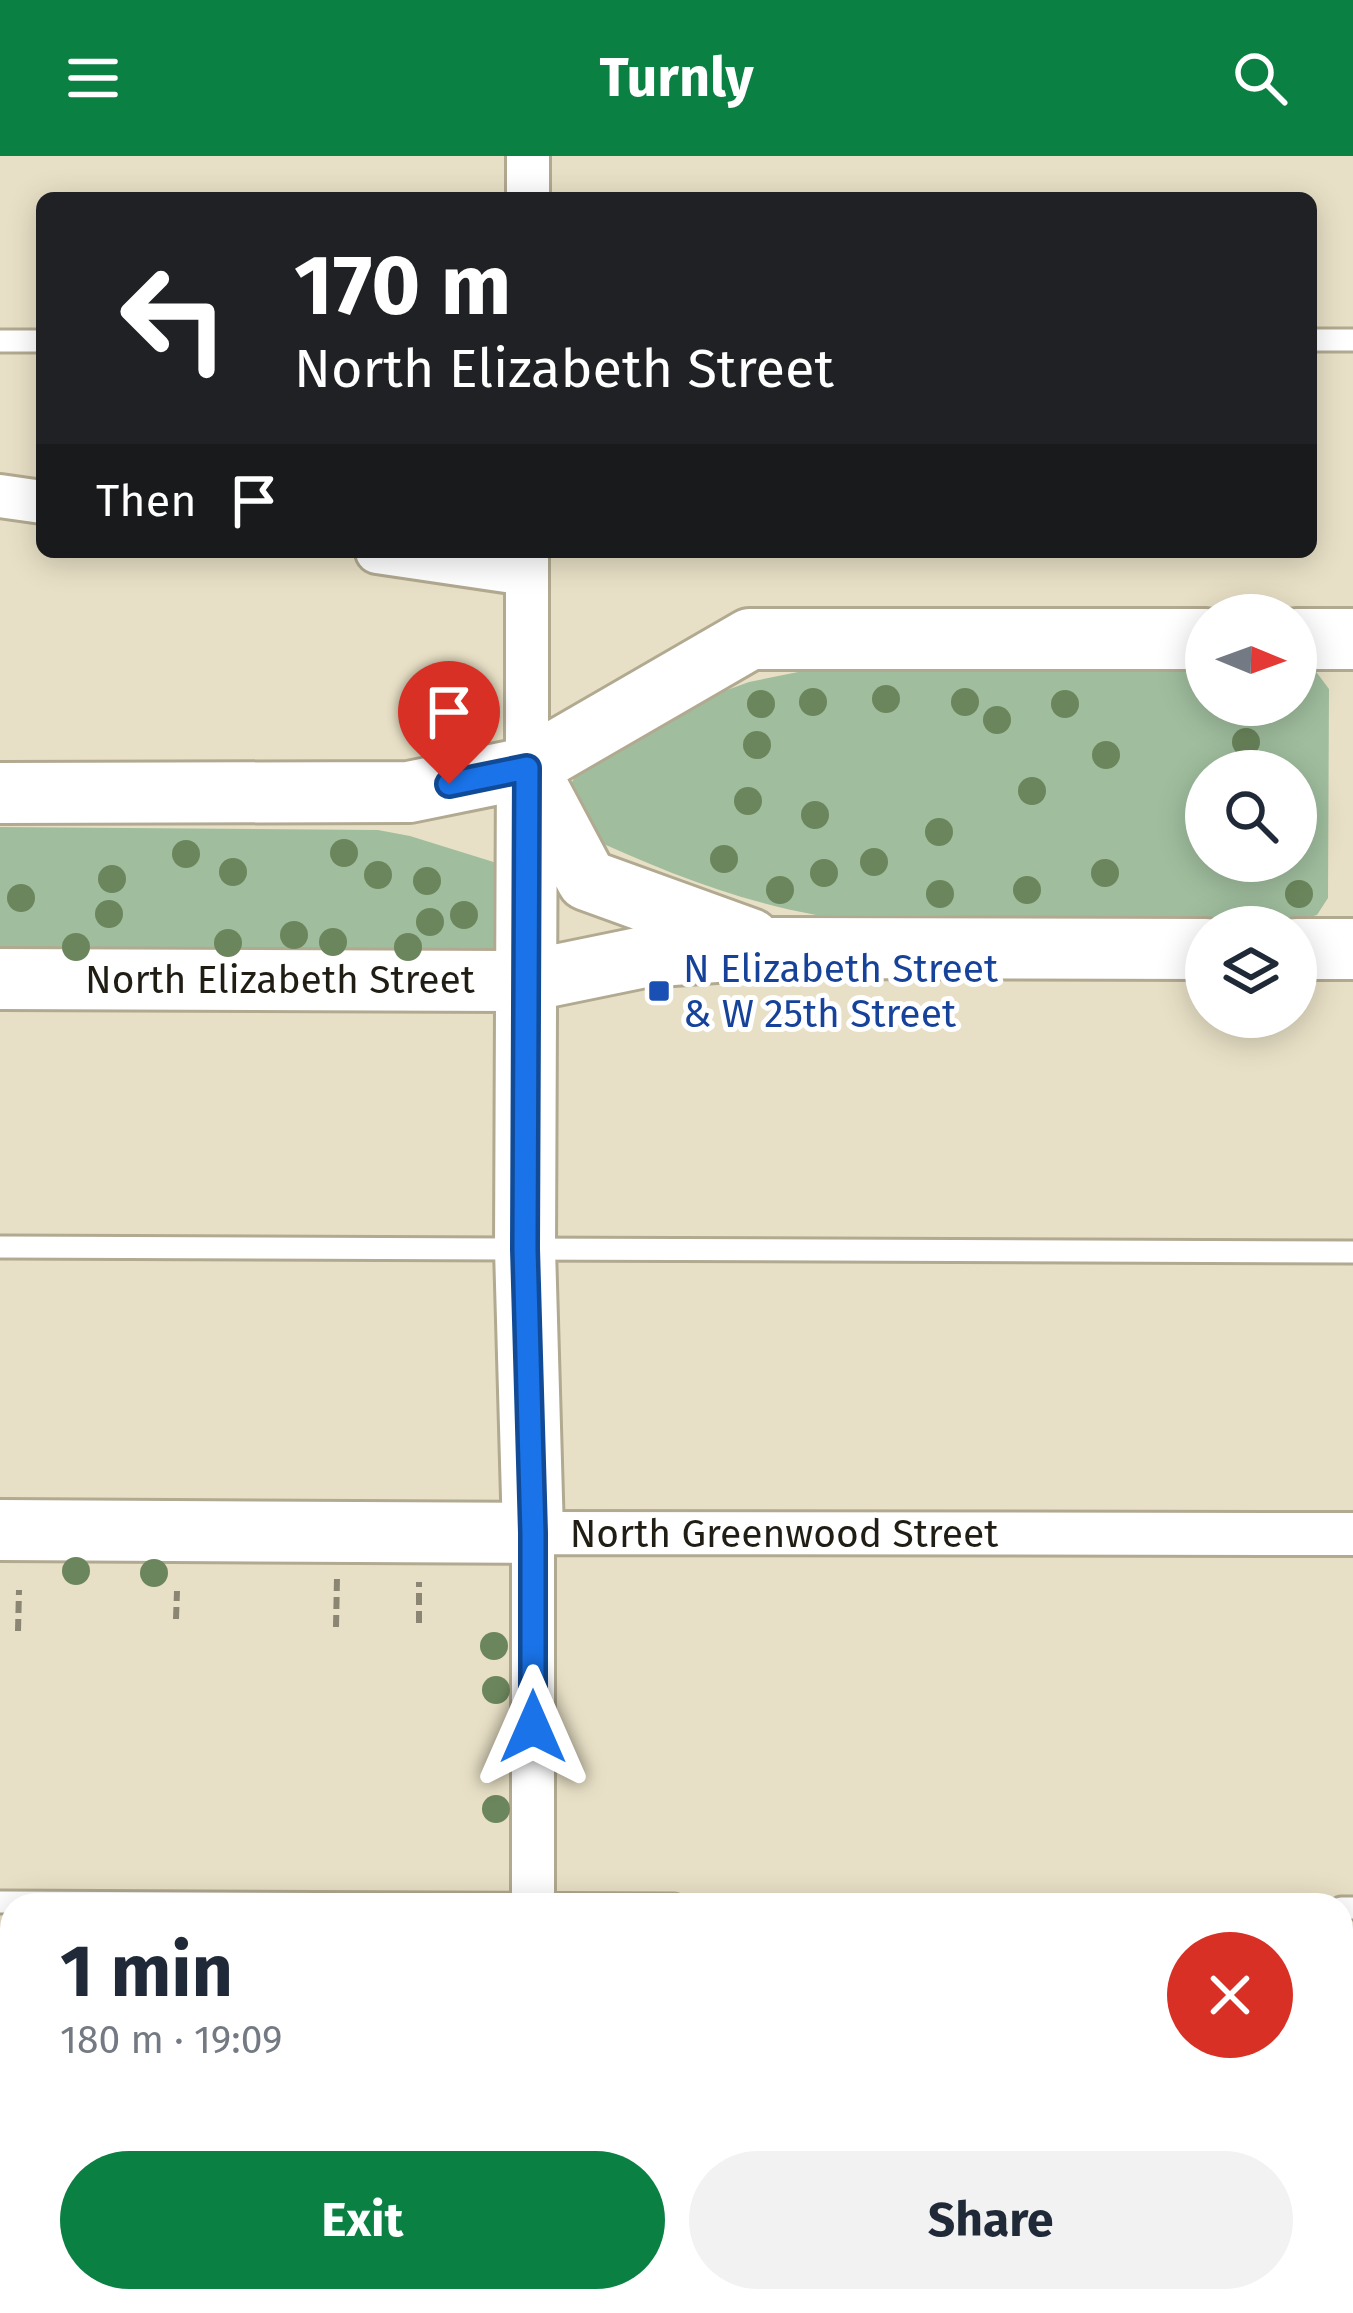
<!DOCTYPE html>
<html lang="en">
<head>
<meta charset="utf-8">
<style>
	body { margin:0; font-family:"Fira Sans",sans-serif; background:#f2f2f3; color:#1f2937; height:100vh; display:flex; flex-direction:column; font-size:45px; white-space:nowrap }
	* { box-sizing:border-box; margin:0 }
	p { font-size:39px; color:#747a83 }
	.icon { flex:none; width:66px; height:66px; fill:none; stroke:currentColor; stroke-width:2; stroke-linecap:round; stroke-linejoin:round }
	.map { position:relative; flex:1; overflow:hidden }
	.panel { position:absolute; left:0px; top:1737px; width:1353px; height:420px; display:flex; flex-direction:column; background:#fff; border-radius:36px 36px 0 0; box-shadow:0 6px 30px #0003 }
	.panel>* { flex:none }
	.banner { position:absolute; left:36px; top:36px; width:1281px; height:366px; border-radius:18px; box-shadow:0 6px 30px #0003; background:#202124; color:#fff; overflow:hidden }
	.needle { width:78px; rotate:91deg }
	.fabs { position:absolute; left:1185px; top:438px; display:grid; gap:24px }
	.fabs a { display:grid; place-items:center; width:132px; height:132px; border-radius:50%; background:#fff; box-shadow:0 6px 30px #0003; font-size:60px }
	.pin { position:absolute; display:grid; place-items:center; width:102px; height:102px; color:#fff; margin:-123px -51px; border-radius:50% 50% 50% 0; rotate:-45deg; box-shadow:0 0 12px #0007 }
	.pin .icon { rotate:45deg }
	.me { position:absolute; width:132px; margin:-66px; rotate:0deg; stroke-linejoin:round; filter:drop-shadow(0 0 9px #0008) }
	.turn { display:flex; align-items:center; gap:42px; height:252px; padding:0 60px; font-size:54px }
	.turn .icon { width:156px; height:156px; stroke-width:2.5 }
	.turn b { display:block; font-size:84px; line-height:102px }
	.then { display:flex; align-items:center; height:114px; padding:0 60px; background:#0003; gap:24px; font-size:45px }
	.round { display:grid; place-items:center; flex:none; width:126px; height:126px; border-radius:63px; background:#f2f2f3 }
	.head { display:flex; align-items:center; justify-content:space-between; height:204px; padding:0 60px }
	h1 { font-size:72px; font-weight:700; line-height:90px }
	.button { display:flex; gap:24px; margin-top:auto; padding:24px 60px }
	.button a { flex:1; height:138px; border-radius:72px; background:#0b8043; color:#fff; font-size:48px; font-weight:700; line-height:138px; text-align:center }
	.button a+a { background:#f2f2f3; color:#1f2937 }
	header { display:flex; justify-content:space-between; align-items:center; height:156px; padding:0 60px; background:#0b8043; color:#fff; font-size:54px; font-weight:700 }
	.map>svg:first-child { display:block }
	.green { fill:#a0be9e; fill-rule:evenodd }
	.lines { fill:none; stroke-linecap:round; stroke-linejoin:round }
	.lane-casing { stroke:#b1a990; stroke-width:27 }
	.street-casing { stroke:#b1a990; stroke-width:48 }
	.secondary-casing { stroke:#b1a990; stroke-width:66 }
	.path { stroke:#8b8573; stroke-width:6; stroke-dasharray:12 6; stroke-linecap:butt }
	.lane { stroke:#fff; stroke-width:21 }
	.street { stroke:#fff; stroke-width:42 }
	.secondary { stroke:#fff; stroke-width:60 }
	.tree { fill:#6b865c }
	.route-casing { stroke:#114b97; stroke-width:30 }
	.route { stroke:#1a73e8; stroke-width:21 }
	.transit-dot { fill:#1a4fb4; stroke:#fff; stroke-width:4.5 }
	.labels { text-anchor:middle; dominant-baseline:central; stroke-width:10; stroke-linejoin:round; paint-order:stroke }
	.transit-label { font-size:39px; fill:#164399; stroke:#fff; text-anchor:start }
	.street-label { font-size:39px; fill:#201d14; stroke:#fff }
</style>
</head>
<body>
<header><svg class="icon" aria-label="menu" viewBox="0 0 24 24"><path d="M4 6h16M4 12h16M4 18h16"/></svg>Turnly<svg class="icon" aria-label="search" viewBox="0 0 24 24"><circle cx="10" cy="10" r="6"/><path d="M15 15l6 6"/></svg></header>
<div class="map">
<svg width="1353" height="2157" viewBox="0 0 1353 2157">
	<rect width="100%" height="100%" fill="#e8e0c6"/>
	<path class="green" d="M 1296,511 L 1314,513 L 1329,533 L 1328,742 L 1317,759 L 1307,762 L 816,759 C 734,744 657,713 582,678 L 565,637 L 587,602 L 672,554 L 749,526 L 803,515 L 1206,512 L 1206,549 L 1296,549 ZM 1206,615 L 1296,615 L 1296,705 L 1206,705 Z
		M 0,671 L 378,674 L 410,680 L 500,708 L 509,795 L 0,806 Z"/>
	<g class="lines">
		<defs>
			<path id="lane" d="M 1311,184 L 1353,184
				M 0,185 L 42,185
				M 0,1091 L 1353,1096
				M 0,1746 L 674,1749
				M 1341,1752 L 1353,1752"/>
			<path id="street" d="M 528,42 L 528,0
				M 0,340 L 42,346
				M 377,396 L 526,418
				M 527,396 L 527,612
				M 533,1749 L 533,1377 L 1353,1378
				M 0,2121 L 12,2121
				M 1341,2122 L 1353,2123
				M 532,2145 L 532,2157"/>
			<path id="secondary" d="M 1296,483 L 1353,483
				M 530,617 L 587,724 L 750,783
				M 0,637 L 409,636 L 527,612 L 750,483 L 1206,483
				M 1296,793 L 1353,793
				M 0,823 L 527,825 L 644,801 L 773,792 L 1206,793
				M 0,1374 L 533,1377 L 525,1093 L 527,612"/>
		</defs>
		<use href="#lane" class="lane-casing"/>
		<use href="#street" class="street-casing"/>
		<use href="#secondary" class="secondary-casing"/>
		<path class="path" d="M 176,1463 L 177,1435
			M 419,1467 L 419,1426
			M 336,1471 L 337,1422
			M 18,1475 L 19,1434"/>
		<use href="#lane" class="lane"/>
		<use href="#street" class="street"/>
		<use href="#secondary" class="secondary"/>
	</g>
	<g class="tree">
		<circle cx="886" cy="543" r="14"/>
		<circle cx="813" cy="546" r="14"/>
		<circle cx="965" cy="546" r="14"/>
		<circle cx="761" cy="548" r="14"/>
		<circle cx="1065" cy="548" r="14"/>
		<circle cx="997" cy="564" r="14"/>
		<circle cx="1246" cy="586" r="14"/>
		<circle cx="757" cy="589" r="14"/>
		<circle cx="1106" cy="599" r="14"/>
		<circle cx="1032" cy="635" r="14"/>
		<circle cx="748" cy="645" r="14"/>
		<circle cx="815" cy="659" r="14"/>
		<circle cx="939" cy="676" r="14"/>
		<circle cx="344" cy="697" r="14"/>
		<circle cx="186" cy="698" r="14"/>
		<circle cx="724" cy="703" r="14"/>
		<circle cx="874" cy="706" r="14"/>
		<circle cx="233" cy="716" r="14"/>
		<circle cx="824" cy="717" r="14"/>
		<circle cx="1105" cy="717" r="14"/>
		<circle cx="378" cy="719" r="14"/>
		<circle cx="112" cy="723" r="14"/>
		<circle cx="427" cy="725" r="14"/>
		<circle cx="780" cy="734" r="14"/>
		<circle cx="1027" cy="734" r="14"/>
		<circle cx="940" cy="738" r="14"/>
		<circle cx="1299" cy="738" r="14"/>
		<circle cx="21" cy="742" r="14"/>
		<circle cx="109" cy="758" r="14"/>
		<circle cx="464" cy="759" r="14"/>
		<circle cx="430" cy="766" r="14"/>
		<circle cx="294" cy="779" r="14"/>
		<circle cx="333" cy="786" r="14"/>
		<circle cx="228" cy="787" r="14"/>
		<circle cx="76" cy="791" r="14"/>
		<circle cx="408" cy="791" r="14"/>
		<circle cx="76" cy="1415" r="14"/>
		<circle cx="154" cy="1417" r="14"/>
		<circle cx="494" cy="1490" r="14"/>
		<circle cx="496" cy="1534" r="14"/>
		<circle cx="496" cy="1653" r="14"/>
	</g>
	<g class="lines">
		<defs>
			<path id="route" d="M 449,628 L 527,612 L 525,1093 L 533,1377 L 533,1571"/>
		</defs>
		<use href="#route" class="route-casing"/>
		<use href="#route" class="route"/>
	</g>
	<rect class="transit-dot" x="647" y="823" width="24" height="24" rx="6"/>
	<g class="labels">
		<g class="transit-label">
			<text x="683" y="813">N Elizabeth Street<tspan x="683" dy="45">&amp; W 25th Street</tspan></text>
		</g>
		<g class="street-label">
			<text x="280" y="824">North Elizabeth Street</text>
			<text x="784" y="1378">North Greenwood Street</text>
		</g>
	</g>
</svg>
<div class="fabs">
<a><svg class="needle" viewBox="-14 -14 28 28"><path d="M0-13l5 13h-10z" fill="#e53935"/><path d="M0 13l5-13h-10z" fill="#747a83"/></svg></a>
<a><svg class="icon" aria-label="search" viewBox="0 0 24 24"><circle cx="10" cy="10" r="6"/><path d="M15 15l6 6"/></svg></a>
<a><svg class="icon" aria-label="layers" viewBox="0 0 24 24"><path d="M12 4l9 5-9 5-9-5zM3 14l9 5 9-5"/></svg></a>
</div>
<div class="pin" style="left:449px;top:628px;background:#d93025"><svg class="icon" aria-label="arrive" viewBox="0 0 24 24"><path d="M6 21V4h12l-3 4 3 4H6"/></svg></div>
<svg class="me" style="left:533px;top:1571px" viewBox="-20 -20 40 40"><path d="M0-17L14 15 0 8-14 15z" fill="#1a73e8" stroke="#fff" stroke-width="4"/></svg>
<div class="banner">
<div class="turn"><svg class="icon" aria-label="left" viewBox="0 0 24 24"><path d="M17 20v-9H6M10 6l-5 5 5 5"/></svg><div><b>170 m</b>North Elizabeth Street</div></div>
<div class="then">Then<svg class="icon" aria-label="arrive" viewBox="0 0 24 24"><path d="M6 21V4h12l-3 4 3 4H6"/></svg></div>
</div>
<section class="panel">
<div class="head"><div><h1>1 min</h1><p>180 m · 19:09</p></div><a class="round" style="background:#d93025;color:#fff"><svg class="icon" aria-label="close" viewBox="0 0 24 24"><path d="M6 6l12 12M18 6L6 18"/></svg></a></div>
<div class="button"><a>Exit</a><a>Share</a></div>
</section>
</div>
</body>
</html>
